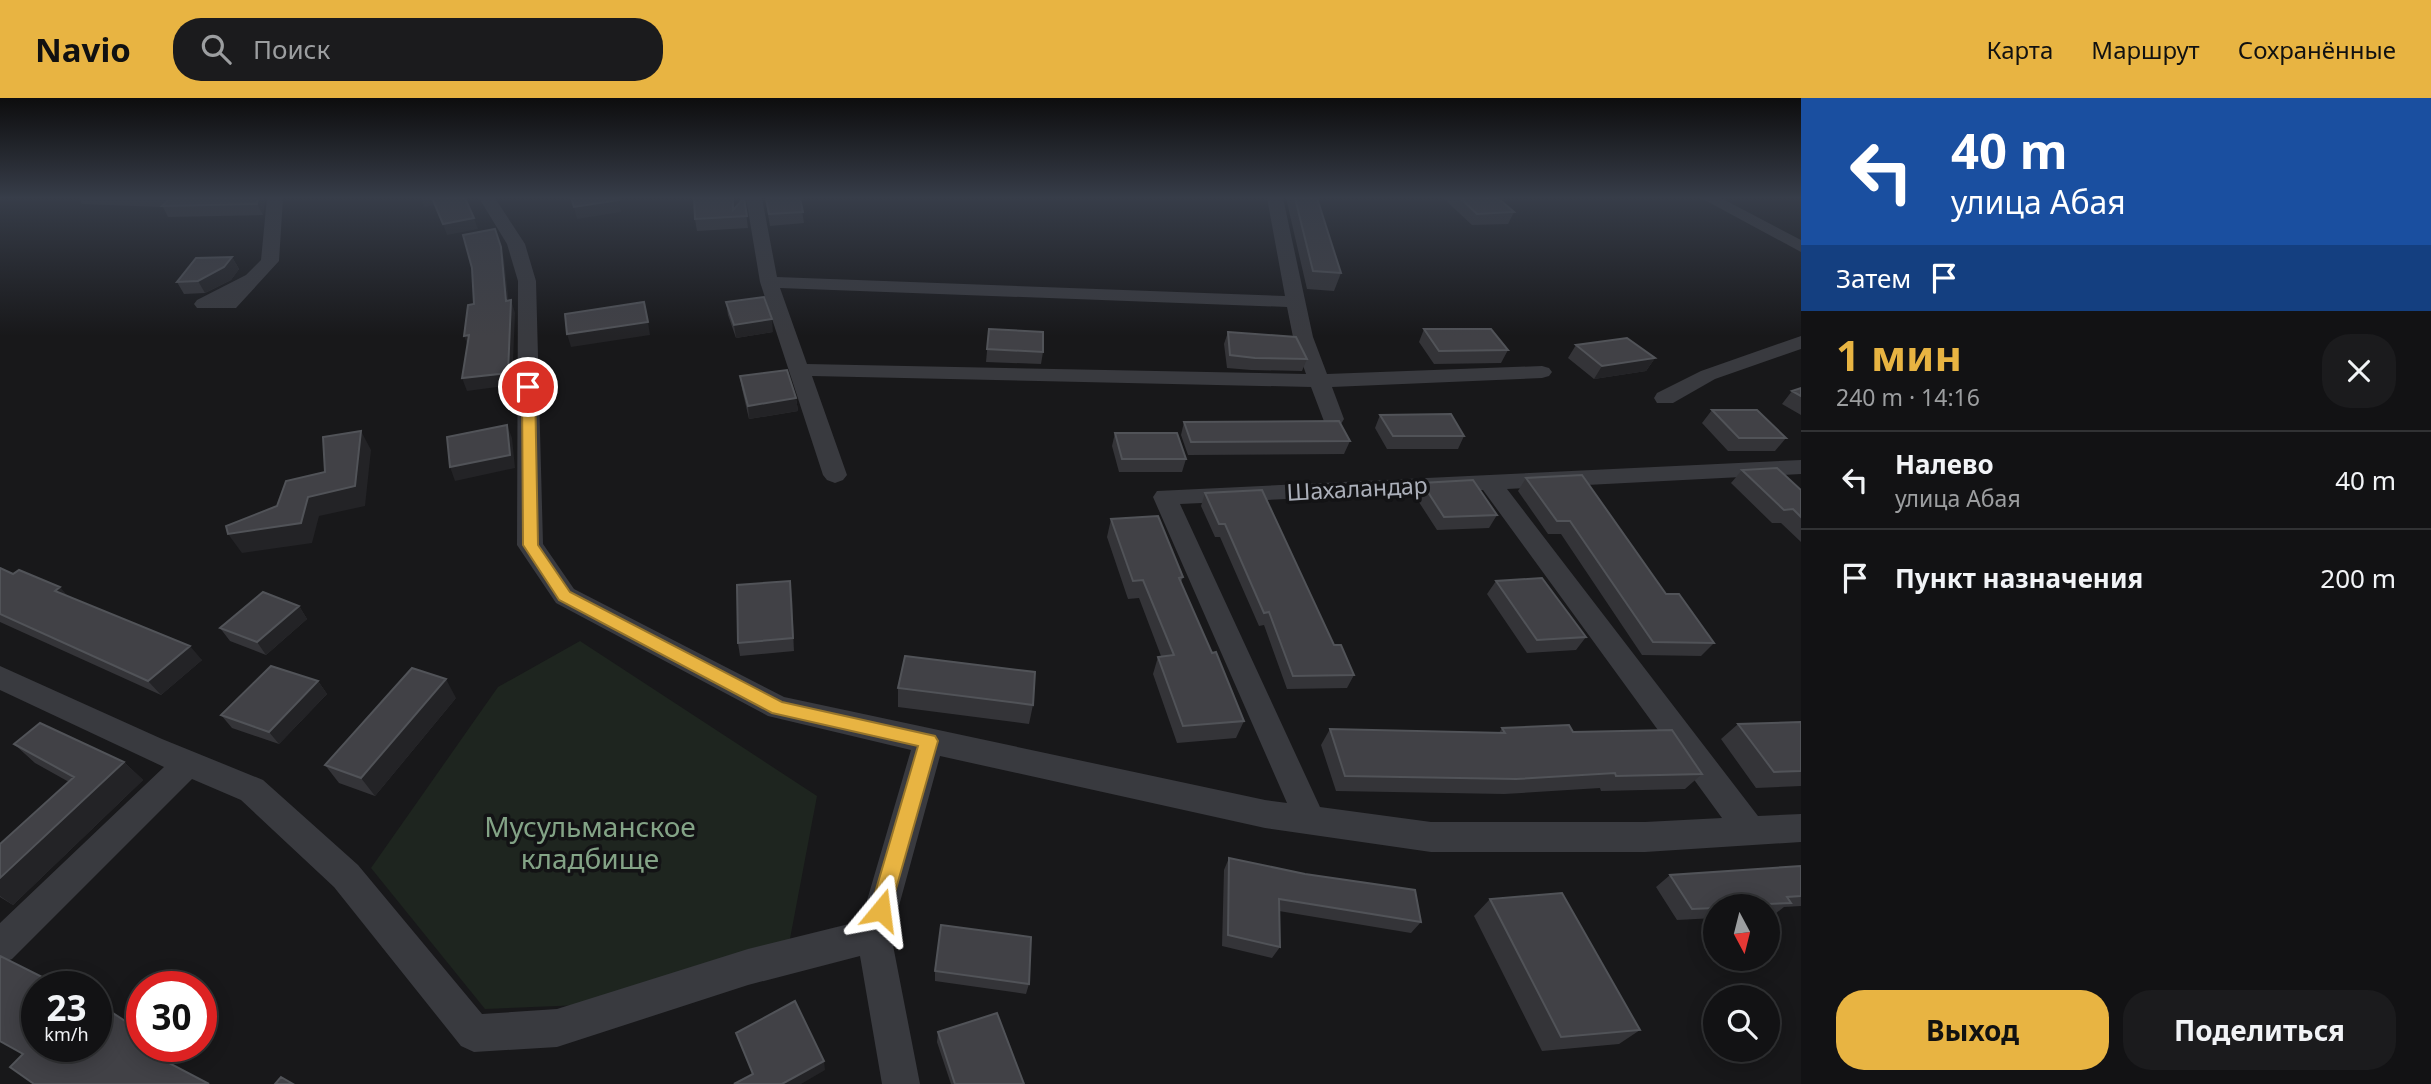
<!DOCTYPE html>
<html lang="ru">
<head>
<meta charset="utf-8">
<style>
	body { margin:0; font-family:"Noto Sans",sans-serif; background:#1b1b1d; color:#f1f3f6; height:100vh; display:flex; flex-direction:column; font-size:26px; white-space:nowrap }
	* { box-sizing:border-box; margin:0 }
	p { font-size:23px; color:#9c9ea0 }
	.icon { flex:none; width:38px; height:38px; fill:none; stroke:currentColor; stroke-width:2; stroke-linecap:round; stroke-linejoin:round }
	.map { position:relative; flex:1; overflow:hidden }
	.panel { display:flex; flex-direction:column; background:#121214; width:630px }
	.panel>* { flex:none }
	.top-card { background:#1a4fa0; color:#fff; overflow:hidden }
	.needle { width:46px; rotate:173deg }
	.controls { position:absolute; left:1703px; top:796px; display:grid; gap:14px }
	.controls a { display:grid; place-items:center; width:77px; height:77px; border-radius:50%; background:#121214; box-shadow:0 4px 18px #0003,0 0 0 2px #313234; font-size:35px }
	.speed { position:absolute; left:21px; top:873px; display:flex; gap:14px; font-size:35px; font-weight:700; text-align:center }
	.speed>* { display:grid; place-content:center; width:91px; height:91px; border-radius:50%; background:#121214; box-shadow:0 4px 18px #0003,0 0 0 2px #313234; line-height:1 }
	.speed small { font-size:18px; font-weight:400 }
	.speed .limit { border:10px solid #d22; background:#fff; color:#111 }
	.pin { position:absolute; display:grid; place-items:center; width:60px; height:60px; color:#fff; margin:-30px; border:4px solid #fff; border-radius:50%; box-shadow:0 2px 7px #0007 }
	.me { position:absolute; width:77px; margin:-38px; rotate:16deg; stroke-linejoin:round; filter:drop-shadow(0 0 5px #0008) }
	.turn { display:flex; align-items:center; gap:24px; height:147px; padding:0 35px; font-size:32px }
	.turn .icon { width:91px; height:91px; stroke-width:2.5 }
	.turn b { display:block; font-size:49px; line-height:60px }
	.then { display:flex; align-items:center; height:66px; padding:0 35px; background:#0003; gap:14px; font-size:26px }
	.round { display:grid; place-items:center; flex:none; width:74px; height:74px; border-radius:28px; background:#1b1b1d }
	.headline { display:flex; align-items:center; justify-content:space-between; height:119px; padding:0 35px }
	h1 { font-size:42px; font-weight:700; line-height:52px; color:#e8b442 }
	.button { display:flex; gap:14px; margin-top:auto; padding:14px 35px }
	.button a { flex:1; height:80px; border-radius:28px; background:#e8b442; color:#111; font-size:28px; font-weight:700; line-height:80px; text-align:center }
	.button a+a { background:#1b1b1d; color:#f1f3f6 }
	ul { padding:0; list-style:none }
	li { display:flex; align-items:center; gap:21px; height:98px; padding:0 35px; border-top:2px solid #313234 }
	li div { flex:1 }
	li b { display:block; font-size:26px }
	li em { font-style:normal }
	header { display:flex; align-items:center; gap:42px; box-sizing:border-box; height:98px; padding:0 35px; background:#e8b442; color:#111 }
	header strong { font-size:33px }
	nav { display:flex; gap:38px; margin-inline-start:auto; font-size:24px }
	.search { width:490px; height:63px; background:#1b1b1d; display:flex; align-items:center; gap:18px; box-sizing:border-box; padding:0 24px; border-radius:28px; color:#9c9ea0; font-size:26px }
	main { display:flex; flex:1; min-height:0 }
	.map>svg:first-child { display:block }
	.green { fill:#1e251f }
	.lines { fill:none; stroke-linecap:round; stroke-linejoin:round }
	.street { fill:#393a3f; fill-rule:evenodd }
	.wall { fill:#343438 }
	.shaded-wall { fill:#232326 }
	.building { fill:#414146; stroke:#515358; stroke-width:2 }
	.route { fill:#e8b442; stroke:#97752b; stroke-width:2 }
	.labels { text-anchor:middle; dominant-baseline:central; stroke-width:7; stroke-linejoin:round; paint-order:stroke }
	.street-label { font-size:23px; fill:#abafb9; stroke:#131315 }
	.near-park-label { font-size:28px; fill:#83a386; stroke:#131315 }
</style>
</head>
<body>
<header>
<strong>Navio</strong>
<div class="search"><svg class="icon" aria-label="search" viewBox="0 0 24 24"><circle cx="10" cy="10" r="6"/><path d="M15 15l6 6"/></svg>Поиск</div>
<nav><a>Карта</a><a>Маршрут</a><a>Сохранённые</a></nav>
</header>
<main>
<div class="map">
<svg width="1801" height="986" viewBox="0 0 1801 986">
	<rect width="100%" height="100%" fill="#18181a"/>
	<path class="green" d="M 580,543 L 817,698 L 789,846 L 681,903 L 485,911 L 371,770 L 498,589 Z"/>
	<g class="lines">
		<path class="street" d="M 267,100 L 283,100 L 279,163 L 236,210 L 197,210 L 194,206 L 197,202 L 246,177 L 261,162 Z
			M 479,100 L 495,100 L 525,146 L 536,183 L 543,446 L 574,491 L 784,599 L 1265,702 L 1287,705 L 1153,399 L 1157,393 L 1801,362 L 1801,376 L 1507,391 L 1758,718 L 1801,716 L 1801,744 L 1645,754 L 1431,754 L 1265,730 L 940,658 L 891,837 L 920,986 L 882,986 L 860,858 L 748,887 L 557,949 L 474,954 L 461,948 L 334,789 L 241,702 L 192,681 L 12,861 L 0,866 L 0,825 L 164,669 L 0,592 L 0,568 L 162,641 L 263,682 L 358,767 L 482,916 L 557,911 L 748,851 L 861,823 L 911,652 L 768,618 L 556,505 L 517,447 L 518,183 L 507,146 ZM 1483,392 L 1722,720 L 1645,724 L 1431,724 L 1320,709 L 1180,406 Z
			M 746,100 L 762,100 L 777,179 L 1285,198 L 1267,100 L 1283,100 L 1313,239 L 1327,276 L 1542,268 L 1549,270 L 1552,274 L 1549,278 L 1542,280 L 1332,289 L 1344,321 L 1341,326 L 1325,326 L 1311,289 L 812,278 L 847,377 L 843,382 L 835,385 L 827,382 L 823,377 L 760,184 ZM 780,190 L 1287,209 L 1293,239 L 1306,276 L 807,266 Z
			M 1701,100 L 1721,100 L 1801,142 L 1801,154 Z
			M 1801,238 L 1801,251 L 1715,281 L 1673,305 L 1657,305 L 1654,300 L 1657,295 L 1701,273 Z"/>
	</g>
	<path class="wall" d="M 79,100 L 265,100 L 263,117 L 168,119 L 163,109 L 82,106 Z
		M 744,100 L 748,130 L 697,133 L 695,121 L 735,110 Z
		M 765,100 L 800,100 L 804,125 L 770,128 Z
		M 1286,100 L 1317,100 L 1341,175 L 1334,193 L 1307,191 Z
		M 1443,100 L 1498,100 L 1514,114 L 1508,126 L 1472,127 Z
		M 232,159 L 239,171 L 231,182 L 205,195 L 184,196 L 177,184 Z
		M 726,204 L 773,234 L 736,240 L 728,217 Z
		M 989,231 L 1043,254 L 1041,266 L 986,264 Z
		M 1424,231 L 1508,252 L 1501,265 L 1434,266 L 1419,244 Z
		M 1228,234 L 1307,261 L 1302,273 L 1251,272 L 1227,270 L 1224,246 Z
		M 1576,247 L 1655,260 L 1646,273 L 1594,281 L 1568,260 Z
		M 740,278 L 796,300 L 798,313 L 749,321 L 742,291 Z
		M 1801,290 L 1801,317 L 1782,306 L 1792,293 Z
		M 1712,312 L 1786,340 L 1775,353 L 1728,353 L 1702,325 Z
		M 1380,317 L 1464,338 L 1458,351 L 1387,351 L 1375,330 Z
		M 1184,324 L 1350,343 L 1344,356 L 1188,357 L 1181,337 Z
		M 1115,335 L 1186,361 L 1182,374 L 1119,374 L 1112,348 Z
		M 1742,372 L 1801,392 L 1801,444 L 1781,425 L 1772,425 L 1731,385 Z
		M 1526,380 L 1666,496 L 1714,545 L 1701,558 L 1642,557 L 1561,436 L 1548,436 L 1518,393 Z
		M 1422,385 L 1497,417 L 1489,430 L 1437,432 L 1415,398 Z
		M 1205,395 L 1334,547 L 1354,577 L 1347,590 L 1287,591 L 1264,527 L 1259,528 L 1220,439 L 1215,439 L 1201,408 Z
		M 1111,421 L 1183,479 L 1181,484 L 1212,555 L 1244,623 L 1236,640 L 1177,645 L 1153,576 L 1158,559 L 1161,558 L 1139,500 L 1128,501 L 1107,439 Z
		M 0,470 L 68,498 L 202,562 L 161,597 L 0,524 Z
		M 1496,483 L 1586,539 L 1576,552 L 1527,555 L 1487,496 Z
		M 792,496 L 794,553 L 740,558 L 738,545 Z
		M 299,508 L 307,521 L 266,557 L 230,543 L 220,530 Z
		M 318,583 L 327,596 L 279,646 L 232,630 L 221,617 Z
		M 898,590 L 1033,607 L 1029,626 L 898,609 Z
		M 456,600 L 375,698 L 339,685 L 325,667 Z
		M 1801,624 L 1801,688 L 1756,690 L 1721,641 L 1738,626 Z
		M 1502,630 L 1573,634 L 1702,676 L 1685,691 L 1601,693 L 1600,690 L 1504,696 L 1336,693 L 1321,647 L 1330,631 L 1499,635 Z
		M 14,646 L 124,664 L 143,682 L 13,807 L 0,799 L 0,746 L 69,684 L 35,665 Z
		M 1229,760 L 1421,824 L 1411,835 L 1279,813 L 1280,849 L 1272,860 L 1222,848 L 1224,772 Z
		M 1801,768 L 1801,808 L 1784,809 L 1775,816 L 1768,816 L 1768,808 L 1715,808 L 1715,820 L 1677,822 L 1656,789 L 1670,777 Z
		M 1490,801 L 1640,932 L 1619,946 L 1542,953 L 1474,818 Z
		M 935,873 L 1029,886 L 1026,896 L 935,883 Z
		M 938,934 L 1024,986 L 951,986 L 937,944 Z"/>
	<path class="shaded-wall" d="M 258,100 L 265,100 L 263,117 L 257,106 Z
		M 421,100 L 432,100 L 435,107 L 424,109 Z
		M 619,102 L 621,114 L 577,121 L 574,109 Z
		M 474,120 L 478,131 L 447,137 L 443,126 Z
		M 501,149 L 504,161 L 510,215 L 506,203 Z
		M 232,159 L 239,171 L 231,182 L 205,195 L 198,183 Z
		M 511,202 L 515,215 L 512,287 L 467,293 L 462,280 Z
		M 772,221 L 773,234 L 736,240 L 734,227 Z
		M 648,224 L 650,237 L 571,249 L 567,236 Z
		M 469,237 L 469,251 L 464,238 Z
		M 1655,260 L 1646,273 L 1594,281 L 1602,268 Z
		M 796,300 L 798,313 L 749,321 L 748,308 Z
		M 507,327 L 512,340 L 515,370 L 455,383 L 450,369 Z
		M 361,333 L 371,352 L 365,408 L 319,418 L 312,445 L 242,455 L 228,436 L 308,399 Z
		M 790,483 L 792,496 L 794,553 L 793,540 Z
		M 60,489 L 73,504 L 55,493 Z
		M 299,508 L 307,521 L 266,557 L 257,544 Z
		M 190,548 L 202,562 L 161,597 L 148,583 Z
		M 446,581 L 456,600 L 375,698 L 361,680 Z
		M 318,583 L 327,596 L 279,646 L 269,634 Z
		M 124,664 L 143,682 L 13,807 L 0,798 L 0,780 Z
		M 153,948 L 165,948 L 176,956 L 167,966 L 148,954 Z
		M 824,963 L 825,972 L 801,986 L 782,986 Z"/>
	<path class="building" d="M 171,100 L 258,100 L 257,106 L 162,108 Z
		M 432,100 L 465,100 L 474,120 L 443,126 Z
		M 571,100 L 618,100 L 619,102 L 574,109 Z
		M 694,100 L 733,100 L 733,112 L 744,100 L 747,118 L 695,121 Z
		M 766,100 L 800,100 L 803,114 L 769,116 Z
		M 1295,100 L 1317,100 L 1341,175 L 1313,173 Z
		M 1460,100 L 1498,100 L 1514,114 L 1477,116 Z
		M 495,131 L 501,149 L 506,203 L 511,202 L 508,275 L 462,280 L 469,237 L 464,238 L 468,207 L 474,206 L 472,170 L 463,137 Z
		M 232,159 L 224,169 L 198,183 L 177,184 L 196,160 Z
		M 764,199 L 772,221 L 734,227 L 726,204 Z
		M 644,204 L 648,224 L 567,236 L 565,216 Z
		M 989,231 L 1043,234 L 1043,254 L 987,251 Z
		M 1424,231 L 1491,231 L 1508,252 L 1439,253 Z
		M 1228,234 L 1296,239 L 1307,261 L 1255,260 L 1230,257 Z
		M 1627,240 L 1655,260 L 1602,268 L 1576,247 Z
		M 787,272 L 796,300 L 748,308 L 740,278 Z
		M 1801,290 L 1801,298 L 1792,293 Z
		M 1712,312 L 1757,312 L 1786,340 L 1739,340 Z
		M 1451,316 L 1464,338 L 1393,338 L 1380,317 Z
		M 1339,323 L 1350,343 L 1191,344 L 1184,324 Z
		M 507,327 L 510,357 L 450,369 L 447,339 Z
		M 361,333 L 355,388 L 308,399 L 301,425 L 228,436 L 226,428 L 277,408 L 286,383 L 325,374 L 323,339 Z
		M 1115,335 L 1177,335 L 1186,361 L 1122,361 Z
		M 1777,370 L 1801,392 L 1801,419 L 1793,411 L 1784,412 L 1742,372 Z
		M 1582,377 L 1666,496 L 1679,496 L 1714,545 L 1653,544 L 1570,423 L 1557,423 L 1526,380 Z
		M 1473,382 L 1497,417 L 1444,419 L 1422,385 Z
		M 1262,392 L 1334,547 L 1341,547 L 1354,577 L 1293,578 L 1269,514 L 1264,515 L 1225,426 L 1219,426 L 1205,395 Z
		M 1158,418 L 1183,479 L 1179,480 L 1212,555 L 1216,554 L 1244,623 L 1183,628 L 1158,559 L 1174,557 L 1143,482 L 1133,483 L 1111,421 Z
		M 0,470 L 13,476 L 19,472 L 60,489 L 55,493 L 190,548 L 148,583 L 0,516 Z
		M 1542,480 L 1586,539 L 1537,542 L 1496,483 Z
		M 790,483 L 793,540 L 738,545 L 737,487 Z
		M 263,494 L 299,508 L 257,544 L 220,530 Z
		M 905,558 L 1035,574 L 1033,607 L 898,590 Z
		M 271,568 L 318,583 L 269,634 L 221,617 Z
		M 412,570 L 446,581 L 361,680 L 325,667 Z
		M 1801,624 L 1801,673 L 1774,674 L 1738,626 Z
		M 40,625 L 124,664 L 0,780 L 0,746 L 74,679 L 14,646 Z
		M 1569,627 L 1573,634 L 1672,632 L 1702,676 L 1616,678 L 1615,675 L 1516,681 L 1345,678 L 1330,631 L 1505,635 L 1502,630 Z
		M 1229,760 L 1305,776 L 1415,792 L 1421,824 L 1279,801 L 1280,849 L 1228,837 Z
		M 1801,768 L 1801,798 L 1787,799 L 1791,805 L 1715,808 L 1715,810 L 1692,811 L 1670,777 Z
		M 1562,795 L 1640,932 L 1561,939 L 1490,801 Z
		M 941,827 L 1031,839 L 1029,886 L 935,873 Z
		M 0,858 L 62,889 L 37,889 L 37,948 L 96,948 L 96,904 L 142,934 L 142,948 L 153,948 L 148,954 L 209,986 L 34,986 L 10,969 L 23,956 L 0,943 Z
		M 795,903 L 824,963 L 782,986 L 734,986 L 753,976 L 736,935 Z
		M 997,915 L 1024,986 L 955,986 L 938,934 Z
		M 281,979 L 293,986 L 275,986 Z"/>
	<linearGradient id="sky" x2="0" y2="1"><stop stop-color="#0d0d0e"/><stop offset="0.42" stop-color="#373d49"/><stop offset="1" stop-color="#373d49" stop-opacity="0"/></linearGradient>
	<rect width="1801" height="238" fill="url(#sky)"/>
	<path class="route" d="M 528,285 L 535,289 L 538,447 L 570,494 L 782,604 L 935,638 L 938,643 L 888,819 L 881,822 L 873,819 L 870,812 L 918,648 L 772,615 L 559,502 L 523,447 L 522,289 Z"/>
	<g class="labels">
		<g class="street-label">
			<text transform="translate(1357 390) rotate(-3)">Шахаландар</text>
		</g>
		<g class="near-park-label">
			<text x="590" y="728">Мусульманское<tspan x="590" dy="32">кладбище</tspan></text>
		</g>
	</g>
</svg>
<div class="controls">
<a><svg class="needle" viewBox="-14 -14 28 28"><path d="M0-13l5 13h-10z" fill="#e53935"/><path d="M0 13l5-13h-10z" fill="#9c9ea0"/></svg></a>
<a><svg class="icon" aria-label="search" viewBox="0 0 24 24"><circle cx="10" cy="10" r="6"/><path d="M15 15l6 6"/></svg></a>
</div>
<div class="speed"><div>23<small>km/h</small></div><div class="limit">30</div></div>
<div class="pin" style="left:528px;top:289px;background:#d93025"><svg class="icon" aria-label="arrive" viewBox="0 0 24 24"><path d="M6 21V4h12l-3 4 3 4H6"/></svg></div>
<svg class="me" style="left:881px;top:812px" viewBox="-20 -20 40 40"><path d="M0-17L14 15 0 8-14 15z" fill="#e8b442" stroke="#fff" stroke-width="4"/></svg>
</div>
<section class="panel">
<div class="top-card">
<div class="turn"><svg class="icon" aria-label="left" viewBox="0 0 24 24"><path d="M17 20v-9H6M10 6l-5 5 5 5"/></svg><div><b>40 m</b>улица Абая</div></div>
<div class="then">Затем<svg class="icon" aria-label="arrive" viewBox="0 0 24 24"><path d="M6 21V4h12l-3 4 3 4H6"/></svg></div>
</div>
<div class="headline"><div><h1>1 мин</h1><p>240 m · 14:16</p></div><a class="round"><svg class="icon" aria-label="close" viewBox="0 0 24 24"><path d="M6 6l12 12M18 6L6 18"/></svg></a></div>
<ul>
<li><svg class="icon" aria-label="left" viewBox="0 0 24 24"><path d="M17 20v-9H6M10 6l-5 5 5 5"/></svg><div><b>Налево</b><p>улица Абая</p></div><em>40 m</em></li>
<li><svg class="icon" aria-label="arrive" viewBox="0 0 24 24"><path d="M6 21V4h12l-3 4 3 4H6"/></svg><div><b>Пункт назначения</b></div><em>200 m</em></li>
</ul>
<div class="button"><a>Выход</a><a>Поделиться</a></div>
</section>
</main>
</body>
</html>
